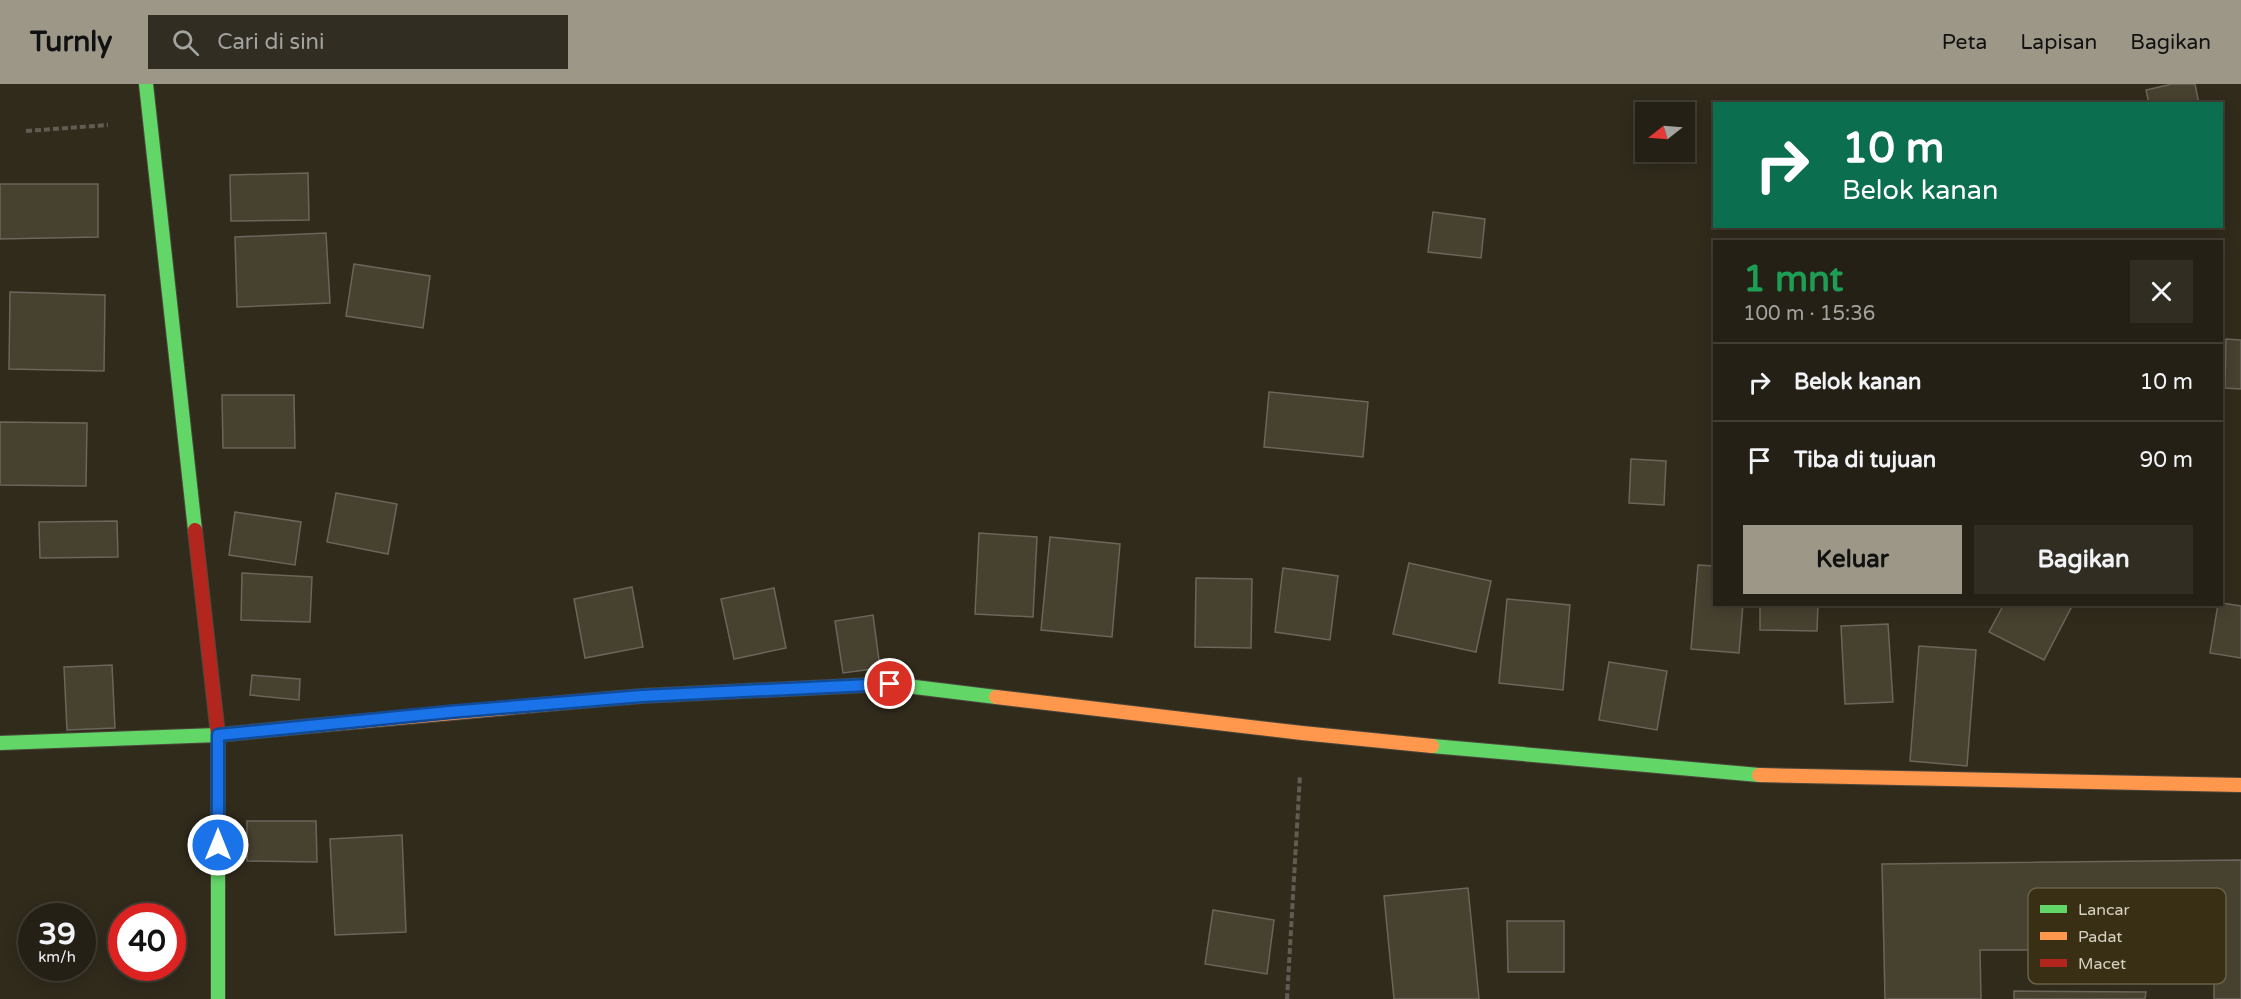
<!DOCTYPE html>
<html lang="id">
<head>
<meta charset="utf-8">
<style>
	body { margin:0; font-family:"Varela Round",sans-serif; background:#312d22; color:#f1f3f6; height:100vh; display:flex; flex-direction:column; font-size:22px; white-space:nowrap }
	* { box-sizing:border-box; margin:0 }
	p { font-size:20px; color:#a3a3a0 }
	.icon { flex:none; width:33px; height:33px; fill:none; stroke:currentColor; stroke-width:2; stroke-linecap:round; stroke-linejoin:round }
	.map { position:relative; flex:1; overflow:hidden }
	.drawer { position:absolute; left:1713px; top:156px; width:510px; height:366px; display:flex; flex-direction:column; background:#252015; border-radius:0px; box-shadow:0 3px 15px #0003,0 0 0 2px #423e34 }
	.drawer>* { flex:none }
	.guide { position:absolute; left:1713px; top:18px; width:510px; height:126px; border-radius:0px; box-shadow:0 3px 15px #0003,0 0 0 2px #423e34; background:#0b6e4f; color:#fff; overflow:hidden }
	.needle { width:39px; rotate:253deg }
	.fabs { position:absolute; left:1635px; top:18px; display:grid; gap:12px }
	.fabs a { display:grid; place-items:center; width:60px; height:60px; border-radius:0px; background:#252015; box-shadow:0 3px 15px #0003,0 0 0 2px #423e34; font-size:30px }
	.speed { position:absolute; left:18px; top:819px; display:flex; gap:12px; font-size:30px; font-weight:700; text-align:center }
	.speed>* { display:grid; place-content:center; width:78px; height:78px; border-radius:50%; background:#252015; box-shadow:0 3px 15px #0003,0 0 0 2px #423e34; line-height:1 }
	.speed small { font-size:15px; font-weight:400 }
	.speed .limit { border:9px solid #d22; background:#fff; color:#111 }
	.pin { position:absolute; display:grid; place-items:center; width:51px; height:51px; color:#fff; margin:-26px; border:3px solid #fff; border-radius:50%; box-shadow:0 2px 6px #0007 }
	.me { position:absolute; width:66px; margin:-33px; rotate:0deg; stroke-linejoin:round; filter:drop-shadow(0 0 4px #0008) }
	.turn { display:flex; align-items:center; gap:21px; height:126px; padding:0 30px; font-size:27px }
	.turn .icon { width:78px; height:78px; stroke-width:2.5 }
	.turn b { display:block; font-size:42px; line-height:51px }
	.round { display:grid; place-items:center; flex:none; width:63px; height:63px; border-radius:0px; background:#312d22 }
	.head { display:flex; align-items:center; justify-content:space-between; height:102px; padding:0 30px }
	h1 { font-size:36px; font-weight:800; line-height:45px; color:#1e9e55 }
	.cta { display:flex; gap:12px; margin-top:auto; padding:12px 30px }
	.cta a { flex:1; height:69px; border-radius:0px; background:#9d9788; color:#111; font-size:24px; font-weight:800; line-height:69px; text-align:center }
	.cta a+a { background:#312d22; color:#f1f3f6 }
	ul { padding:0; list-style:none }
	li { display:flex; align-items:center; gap:18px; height:78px; padding:0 30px; border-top:2px solid #423e34 }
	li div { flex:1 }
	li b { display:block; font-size:22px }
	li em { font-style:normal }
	header { display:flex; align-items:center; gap:36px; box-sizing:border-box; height:84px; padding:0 30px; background:#9d9788; color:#111 }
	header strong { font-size:28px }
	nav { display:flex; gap:33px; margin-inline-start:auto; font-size:21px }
	.search { width:420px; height:54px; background:#312d22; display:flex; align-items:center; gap:15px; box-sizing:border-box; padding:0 21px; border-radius:0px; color:#a3a3a0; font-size:22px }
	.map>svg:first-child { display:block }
	.building { fill:#474130; stroke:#6b665a; stroke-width:1.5 }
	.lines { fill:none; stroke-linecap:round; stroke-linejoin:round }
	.fast-casing { stroke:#4d483c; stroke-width:16 }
	.slow-casing { stroke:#4d483c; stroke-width:16 }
	.jam-casing { stroke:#4d483c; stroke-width:16 }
	.path { stroke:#605c52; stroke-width:4; stroke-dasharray:6 3; stroke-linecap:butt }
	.fast { stroke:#63d668; stroke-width:14 }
	.slow { stroke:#ff974d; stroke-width:14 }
	.jam { stroke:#b3261e; stroke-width:14 }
	.route-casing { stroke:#114b97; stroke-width:15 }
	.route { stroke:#1a73e8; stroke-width:10 }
	.key { fill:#392f14; stroke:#686048; stroke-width:1.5 }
	.key-label { font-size:16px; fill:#d7d1c2 }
</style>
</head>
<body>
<header>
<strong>Turnly</strong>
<div class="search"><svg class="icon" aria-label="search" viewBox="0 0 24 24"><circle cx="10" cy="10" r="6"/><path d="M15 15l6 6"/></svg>Cari di sini</div>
<nav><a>Peta</a><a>Lapisan</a><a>Bagikan</a></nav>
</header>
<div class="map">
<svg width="2241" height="915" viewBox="0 0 2241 915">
	<rect width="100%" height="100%" fill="#312b1c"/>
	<path class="building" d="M 2172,0 L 2195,0 L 2199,20 L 2149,20 L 2146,6 Z
		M 308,89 L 309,136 L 231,137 L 230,91 Z
		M 0,100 L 98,100 L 98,153 L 0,155 Z
		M 1433,128 L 1485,135 L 1481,174 L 1428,168 Z
		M 326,149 L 330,219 L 237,223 L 235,153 Z
		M 354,180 L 430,192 L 423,244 L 346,232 Z
		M 10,208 L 105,211 L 104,287 L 9,285 Z
		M 2226,255 L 2241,256 L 2241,305 L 2225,304 Z
		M 1269,308 L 1368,318 L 1363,373 L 1264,363 Z
		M 222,311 L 294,311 L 295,364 L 223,364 Z
		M 0,338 L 87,339 L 86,402 L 0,401 Z
		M 1631,375 L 1666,377 L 1664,421 L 1629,419 Z
		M 336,409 L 397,420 L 388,470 L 327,458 Z
		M 235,428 L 301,438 L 295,481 L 229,471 Z
		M 117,437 L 118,473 L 40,474 L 39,438 Z
		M 979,449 L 1037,453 L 1033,533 L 975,530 Z
		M 1050,453 L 1120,460 L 1112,553 L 1041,546 Z
		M 1409,479 L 1491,497 L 1476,568 L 1393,550 Z
		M 1698,481 L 1714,482 L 1714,520 L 1743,520 L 1739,569 L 1691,565 Z
		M 1283,484 L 1338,492 L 1330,556 L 1275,548 Z
		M 242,489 L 312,493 L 310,538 L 241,536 Z
		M 1196,494 L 1252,495 L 1251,564 L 1195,563 Z
		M 632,503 L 643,563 L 585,574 L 574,515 Z
		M 774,504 L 786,564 L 734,575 L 721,515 Z
		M 1507,515 L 1570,521 L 1563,606 L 1499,599 Z
		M 2222,519 L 2241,522 L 2241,574 L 2210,569 L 2218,520 Z
		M 1760,520 L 1818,520 L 1817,547 L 1760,546 Z
		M 2004,520 L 2068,520 L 2072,522 L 2044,576 L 1989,548 Z
		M 873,531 L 880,584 L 843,589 L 835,537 Z
		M 1888,540 L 1893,618 L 1845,620 L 1841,542 Z
		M 1919,562 L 1976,566 L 1967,682 L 1910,677 Z
		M 1609,578 L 1667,587 L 1657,646 L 1599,636 Z
		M 112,581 L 115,644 L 67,646 L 64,583 Z
		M 252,591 L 300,595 L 299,616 L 250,611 Z
		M 247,737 L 316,737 L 317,778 L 247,777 Z
		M 402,751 L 406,848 L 335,851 L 330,755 Z
		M 2241,776 L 2241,915 L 2214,915 L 2214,866 L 1980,866 L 1981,915 L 1885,915 L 1882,780 Z
		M 1468,804 L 1479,915 L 1394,915 L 1384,812 Z
		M 1213,826 L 1274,836 L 1267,890 L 1205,880 Z
		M 1507,837 L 1564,837 L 1564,888 L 1508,888 Z
		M 2014,907 L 2146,908 L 2145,915 L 2014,915 Z"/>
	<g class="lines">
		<defs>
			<path id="fast" d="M 146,0 L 195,446
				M 571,618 L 642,612 L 890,600 L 996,613
				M 0,659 L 218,651 L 299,643
				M 1432,662 L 1759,691
				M 218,775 L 218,915"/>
			<path id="slow" d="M 996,613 L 1302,649 L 1432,662
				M 299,643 L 571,618
				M 1759,691 L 2241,701"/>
			<path id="jam" d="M 195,446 L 218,651 L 218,775"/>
		</defs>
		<use href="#fast" class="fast-casing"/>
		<use href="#slow" class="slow-casing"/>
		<use href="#jam" class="jam-casing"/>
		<path class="path" d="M 26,47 L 108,41
			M 1287,915 L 1300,691"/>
		<use href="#fast" class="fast"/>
		<use href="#slow" class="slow"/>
		<use href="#jam" class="jam"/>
	</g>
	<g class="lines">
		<defs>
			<path id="route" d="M 218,761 L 218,651 L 449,628 L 642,612 L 890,600"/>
		</defs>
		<use href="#route" class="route-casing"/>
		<use href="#route" class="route"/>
	</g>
	<rect x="2028" y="804" width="198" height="96" rx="9" class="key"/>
	<rect x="2040" y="821" width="27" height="8" fill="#63d668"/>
	<rect x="2040" y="848" width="27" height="8" fill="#ff974d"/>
	<rect x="2040" y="875" width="27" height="8" fill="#b3261e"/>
	<g class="key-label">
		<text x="2078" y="831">Lancar</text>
		<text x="2078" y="858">Padat</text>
		<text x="2078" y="885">Macet</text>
	</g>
</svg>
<div class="fabs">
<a><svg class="needle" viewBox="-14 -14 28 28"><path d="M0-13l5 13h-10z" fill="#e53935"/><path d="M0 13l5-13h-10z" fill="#a3a3a0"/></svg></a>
</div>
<div class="speed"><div>39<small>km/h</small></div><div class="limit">40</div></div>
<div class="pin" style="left:890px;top:600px;background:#d93025"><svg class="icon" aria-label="arrive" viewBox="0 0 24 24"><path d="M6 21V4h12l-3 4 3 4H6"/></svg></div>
<svg class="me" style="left:218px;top:761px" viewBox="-20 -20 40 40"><circle r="17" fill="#1a73e8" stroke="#fff" stroke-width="3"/><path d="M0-11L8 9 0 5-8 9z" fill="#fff"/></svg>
<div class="guide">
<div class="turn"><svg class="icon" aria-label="right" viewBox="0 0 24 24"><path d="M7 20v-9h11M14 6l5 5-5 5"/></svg><div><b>10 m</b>Belok kanan</div></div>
</div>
<section class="drawer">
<div class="head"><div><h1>1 mnt</h1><p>100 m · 15:36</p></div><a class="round"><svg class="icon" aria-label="close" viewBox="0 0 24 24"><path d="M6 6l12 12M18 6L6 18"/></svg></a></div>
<ul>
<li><svg class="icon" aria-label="right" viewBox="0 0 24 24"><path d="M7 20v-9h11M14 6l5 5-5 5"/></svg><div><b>Belok kanan</b></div><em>10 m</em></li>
<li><svg class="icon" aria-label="arrive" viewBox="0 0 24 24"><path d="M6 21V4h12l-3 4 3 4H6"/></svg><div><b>Tiba di tujuan</b></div><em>90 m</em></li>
</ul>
<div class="cta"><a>Keluar</a><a>Bagikan</a></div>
</section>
</div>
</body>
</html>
